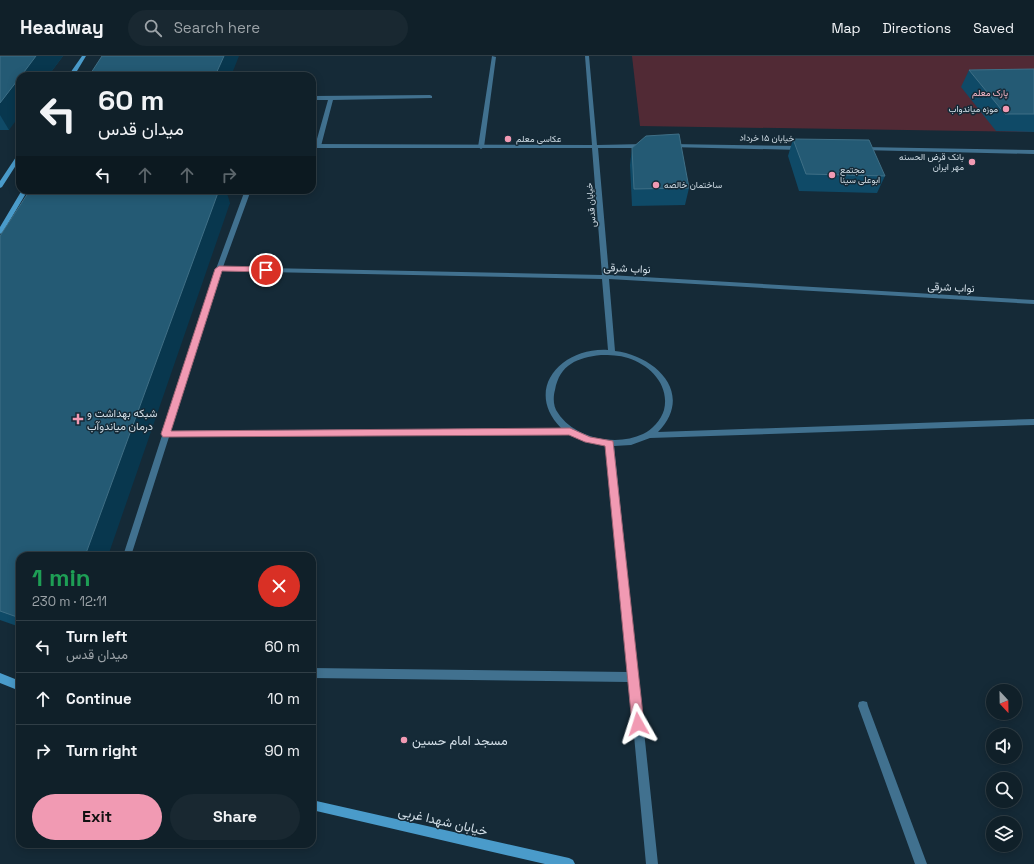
<!DOCTYPE html>
<html lang="en">
<head>
<meta charset="utf-8">
<style>
	body { margin:0; font-family:"Space Grotesk",Vazirmatn,sans-serif; background:#192831; color:#f1f3f6; height:100vh; display:flex; flex-direction:column; font-size:15px; white-space:nowrap }
	* { box-sizing:border-box; margin:0 }
	p { font-size:13px; color:#9ca3a8 }
	.icon { flex:none; width:22px; height:22px; fill:none; stroke:currentColor; stroke-width:2; stroke-linecap:round; stroke-linejoin:round }
	.map { position:relative; flex:1; overflow:hidden }
	.sheet { position:absolute; left:16px; top:496px; width:300px; height:296px; display:flex; flex-direction:column; background:#102029; border-radius:12px; box-shadow:0 2px 10px #0003,0 0 0 1px #303e46 }
	.sheet>* { flex:none }
	.guide { position:absolute; left:16px; top:16px; width:300px; height:122px; border-radius:12px; box-shadow:0 2px 10px #0003,0 0 0 1px #303e46; background:#102029; color:#f1f3f6; overflow:hidden }
	.needle { width:26px; rotate:158deg }
	.fabs { position:absolute; left:986px; top:628px; display:grid; gap:8px }
	.fabs a { display:grid; place-items:center; width:36px; height:36px; border-radius:50%; background:#102029; box-shadow:0 2px 10px #0003,0 0 0 1px #303e46; font-size:20px }
	.pin { position:absolute; display:grid; place-items:center; width:34px; height:34px; color:#fff; margin:-17px; border:2px solid #fff; border-radius:50%; box-shadow:0 1px 4px #0007 }
	.me { position:absolute; width:44px; margin:-22px; rotate:354deg; stroke-linejoin:round; filter:drop-shadow(0 0 3px #0008) }
	.turn { display:flex; align-items:center; gap:14px; height:84px; padding:0 16px; font-size:18px }
	.turn .icon { width:52px; height:52px; stroke-width:2.5 }
	.turn b { display:block; font-size:28px; line-height:34px }
	.lanes { display:flex; align-items:center; height:38px; padding:0 16px; background:#0003; justify-content:center; gap:20px; direction:ltr }
	.lanes .off { opacity:.35 }
	.round { display:grid; place-items:center; flex:none; width:42px; height:42px; border-radius:21px; background:#192831 }
	.summary { display:flex; align-items:center; justify-content:space-between; height:68px; padding:0 16px }
	h1 { font-size:24px; font-weight:600; line-height:30px; color:#1e9e55 }
	.action { display:flex; gap:8px; margin-top:auto; padding:8px 16px }
	.action a { flex:1; height:46px; border-radius:24px; background:#f19ab3; color:#111; font-size:16px; font-weight:600; line-height:46px; text-align:center }
	.action a+a { background:#192831; color:#f1f3f6 }
	ul { padding:0; list-style:none }
	li { display:flex; align-items:center; gap:12px; height:52px; padding:0 16px; border-top:1px solid #303e46 }
	li div { flex:1 }
	li b { display:block; font-size:15px }
	li em { font-style:normal }
	header { display:flex; align-items:center; gap:24px; box-sizing:border-box; height:56px; padding:0 20px; background:#102029; border-bottom:1px solid #303e46 }
	header strong { font-size:19px }
	nav { display:flex; gap:22px; margin-inline-start:auto; font-size:14px }
	.search { width:280px; height:36px; background:#192831; display:flex; align-items:center; gap:10px; box-sizing:border-box; padding:0 14px; border-radius:22px; color:#9ca3a8; font-size:15px }
	.map>svg:first-child { display:block }
	.green { fill:#512a35 }
	.lines { fill:none; stroke-linecap:round; stroke-linejoin:round }
	.service { fill:#41718f; fill-rule:evenodd }
	.minor { fill:#41718f; fill-rule:evenodd }
	.secondary { fill:#4a9bca; fill-rule:evenodd }
	.wall { fill:#0f4a67 }
	.shaded-wall { fill:#08374e }
	.building { fill:#245a74; stroke:#3f6f86 }
	.route { fill:#f19ab3; stroke:#9d6474 }
	.poi-dot { fill:#f19ab3; stroke:#152a37; stroke-width:1.5 }
	.labels { text-anchor:middle; dominant-baseline:central; stroke-width:3; stroke-linejoin:round; paint-order:stroke }
	.far-park-label { font-size:9px; fill:#fdbdce; stroke:#152a37 }
	.far-poi-label { font-size:9px; fill:#d2dee7; stroke:#152a37; text-anchor:start }
	.far-street-label { font-size:9px; fill:#d2dee7; stroke:#152a37 }
	.street-label { font-size:11px; fill:#d2dee7; stroke:#152a37 }
	.poi-label { font-size:11px; fill:#d2dee7; stroke:#152a37; text-anchor:start }
	.near-poi-label { font-size:13px; fill:#d2dee7; stroke:#152a37; text-anchor:start }
	.near-street-label { font-size:13px; fill:#d2dee7; stroke:#152a37 }
</style>
</head>
<body>
<header>
<strong>Headway</strong>
<div class="search"><svg class="icon" aria-label="search" viewBox="0 0 24 24"><circle cx="10" cy="10" r="6"/><path d="M15 15l6 6"/></svg>Search here</div>
<nav><a>Map</a><a>Directions</a><a>Saved</a></nav>
</header>
<div class="map">
<svg width="1034" height="808" viewBox="0 0 1034 808">
	<rect width="100%" height="100%" fill="#152a37"/>
	<path class="green" d="M 632,0 L 1034,0 L 1034,76 L 640,70 Z"/>
	<g class="lines">
		<path class="service" d="M 492,0 L 496,1 L 484,91 L 481,93 L 478,91 Z
			M 430,39 L 432,40 L 432,42 L 333,44 L 321,90 L 318,92 L 315,90 L 328,44 L 312,44 L 312,40 Z"/>
		<path class="minor" d="M 585,0 L 589,0 L 597,89 L 645,88 L 648,90 L 645,92 L 598,92 L 609,219 L 1034,244 L 1034,248 L 609,223 L 615,295 C 656,300 695,338 658,376 L 1034,363 L 1034,369 L 650,382 L 631,389 L 614,390 L 658,808 L 646,808 L 629,626 L 312,622 L 312,612 L 628,616 L 606,389 C 594,388 581,385 570,378 L 169,381 L 131,500 L 123,500 L 216,213 L 245,134 L 251,134 L 223,211 L 602,219 L 592,92 L 312,92 L 312,88 L 592,89 ZM 222,215 L 602,223 L 608,294 C 562,291 523,333 561,372 L 171,375 ZM 601,299 C 610,299 619,299 628,302 C 650,309 670,329 664,354 C 661,364 652,374 643,378 C 616,391 574,382 558,357 C 553,351 553,341 555,334 C 560,308 577,302 601,299 Z
			M 671,88 L 801,90 L 804,92 L 801,94 L 669,91 L 668,90 Z
			M 863,91 L 1034,94 L 1034,98 L 861,94 L 860,93 Z
			M 863,645 L 867,646 L 868,650 L 927,808 L 915,808 L 858,650 L 859,646 Z"/>
		<path class="secondary" d="M 82,0 L 86,0 L 74,20 L 68,20 Z
			M 20,97 L 20,103 L 2,131 L 0,132 L 0,125 L 18,98 Z
			M 22,134 L 28,134 L 3,176 L 0,178 L 0,171 Z
			M 0,617 L 20,625 L 20,635 L 0,627 Z
			M 312,744 L 569,802 L 573,804 L 575,808 L 545,808 L 312,754 Z"/>
	</g>
	<path class="wall" d="M 0,0 L 63,0 L 48,20 L 20,20 L 9,74 L 0,74 Z
		M 1034,13 L 1034,76 L 996,75 L 961,31 L 969,14 Z
		M 793,83 L 885,120 L 877,137 L 799,135 L 788,100 Z
		M 632,92 L 689,132 L 685,149 L 632,150 L 630,109 Z
		M 230,147 L 20,500 L 20,571 L 0,564 L 0,180 Z"/>
	<path class="shaded-wall" d="M 36,0 L 63,0 L 48,20 L 21,20 Z
		M 224,0 L 239,0 L 231,20 L 215,20 Z
		M 20,21 L 20,59 L 9,74 L 0,59 L 0,47 Z
		M 219,134 L 226,134 L 230,147 L 108,500 L 85,500 Z"/>
	<path class="building" d="M 0,0 L 36,0 L 21,20 L 20,20 L 20,21 L 0,47 Z
		M 102,0 L 224,0 L 215,20 L 89,20 Z
		M 1034,13 L 1034,58 L 1005,58 L 969,14 Z
		M 679,78 L 689,132 L 634,133 L 632,92 L 646,80 Z
		M 793,83 L 869,84 L 885,120 L 806,118 Z
		M 30,134 L 219,134 L 85,500 L 20,500 L 20,562 L 0,555 L 0,180 Z"/>
	<path class="route" d="M 219,210 L 266,211 L 269,214 L 266,216 L 222,215 L 171,375 L 570,372 L 590,381 L 613,385 L 644,668 L 642,672 L 638,674 L 634,672 L 632,668 L 605,390 L 585,386 L 569,379 L 163,381 L 161,378 L 215,213 Z"/>
	<g class="poi-dot">
		<circle cx="1006" cy="53" r="4"/>
		<circle cx="508" cy="83" r="4"/>
		<circle cx="972" cy="106" r="4"/>
		<circle cx="832" cy="119" r="4"/>
		<circle cx="656" cy="129" r="4"/>
		<path d="M76 357h4v4h4v4h-4v4h-4v-4h-4v-4h4z"/>
		<circle cx="404" cy="684" r="4"/>
	</g>
	<g class="labels">
		<g class="far-park-label">
			<text x="990" y="37">پارک معلم</text>
		</g>
		<g class="far-poi-label">
			<text x="998" y="53" text-anchor="end">موزه میاندواب</text>
			<text x="516" y="83">عکاسی معلم</text>
			<text x="964" y="101" text-anchor="end">بانک قرض الحسنه<tspan x="964" dy="10">مهر ایران</tspan></text>
			<text x="840" y="114">مجتمع<tspan x="840" dy="10">ابوعلی سینا</tspan></text>
			<text x="664" y="129">ساختمان خالصه</text>
		</g>
		<g class="far-street-label">
			<text transform="translate(767 82) rotate(1)">خیابان ۱۵ خرداد</text>
			<text transform="translate(591 149) rotate(-95)">خیابان قدس</text>
		</g>
		<g class="street-label">
			<text transform="translate(627 212) rotate(3)">نواب شرقی</text>
			<text transform="translate(951 231) rotate(3)">نواب شرقی</text>
		</g>
		<g class="poi-label">
			<text x="87" y="357">شبکه بهداشت و<tspan x="87" dy="13">درمان میاندوآب</tspan></text>
		</g>
		<g class="near-poi-label">
			<text x="412" y="684">مسجد امام حسین</text>
		</g>
		<g class="near-street-label">
			<text transform="translate(443 765) rotate(13)">خیابان شهدا غربی</text>
		</g>
	</g>
</svg>
<div class="fabs">
<a><svg class="needle" viewBox="-14 -14 28 28"><path d="M0-13l5 13h-10z" fill="#e53935"/><path d="M0 13l5-13h-10z" fill="#9ca3a8"/></svg></a>
<a><svg class="icon" aria-label="sound" viewBox="0 0 24 24"><path d="M4 9h4l5-4v14l-5-4H4zM17 9q2 3 0 6"/></svg></a>
<a><svg class="icon" aria-label="search" viewBox="0 0 24 24"><circle cx="10" cy="10" r="6"/><path d="M15 15l6 6"/></svg></a>
<a><svg class="icon" aria-label="layers" viewBox="0 0 24 24"><path d="M12 4l9 5-9 5-9-5zM3 14l9 5 9-5"/></svg></a>
</div>
<div class="pin" style="left:266px;top:214px;background:#d93025"><svg class="icon" aria-label="arrive" viewBox="0 0 24 24"><path d="M6 21V4h12l-3 4 3 4H6"/></svg></div>
<svg class="me" style="left:638px;top:668px" viewBox="-20 -20 40 40"><path d="M0-17L14 15 0 8-14 15z" fill="#f19ab3" stroke="#fff" stroke-width="4"/></svg>
<div class="guide">
<div class="turn"><svg class="icon" aria-label="left" viewBox="0 0 24 24"><path d="M17 20v-9H6M10 6l-5 5 5 5"/></svg><div><b>60 m</b>میدان قدس</div></div>
<div class="lanes"><svg class="icon" aria-label="left" viewBox="0 0 24 24"><path d="M17 20v-9H6M10 6l-5 5 5 5"/></svg><svg class="icon off" aria-label="ahead" viewBox="0 0 24 24"><path d="M12 20V5M6 11l6-6 6 6"/></svg><svg class="icon off" aria-label="ahead" viewBox="0 0 24 24"><path d="M12 20V5M6 11l6-6 6 6"/></svg><svg class="icon off" aria-label="right" viewBox="0 0 24 24"><path d="M7 20v-9h11M14 6l5 5-5 5"/></svg></div>
</div>
<section class="sheet">
<div class="summary"><div><h1>1 min</h1><p>230 m · 12:11</p></div><a class="round" style="background:#d93025;color:#fff"><svg class="icon" aria-label="close" viewBox="0 0 24 24"><path d="M6 6l12 12M18 6L6 18"/></svg></a></div>
<ul>
<li><svg class="icon" aria-label="left" viewBox="0 0 24 24"><path d="M17 20v-9H6M10 6l-5 5 5 5"/></svg><div><b>Turn left</b><p>میدان قدس</p></div><em>60 m</em></li>
<li><svg class="icon" aria-label="ahead" viewBox="0 0 24 24"><path d="M12 20V5M6 11l6-6 6 6"/></svg><div><b>Continue</b></div><em>10 m</em></li>
<li><svg class="icon" aria-label="right" viewBox="0 0 24 24"><path d="M7 20v-9h11M14 6l5 5-5 5"/></svg><div><b>Turn right</b></div><em>90 m</em></li>
</ul>
<div class="action"><a>Exit</a><a>Share</a></div>
</section>
</div>
</body>
</html>
